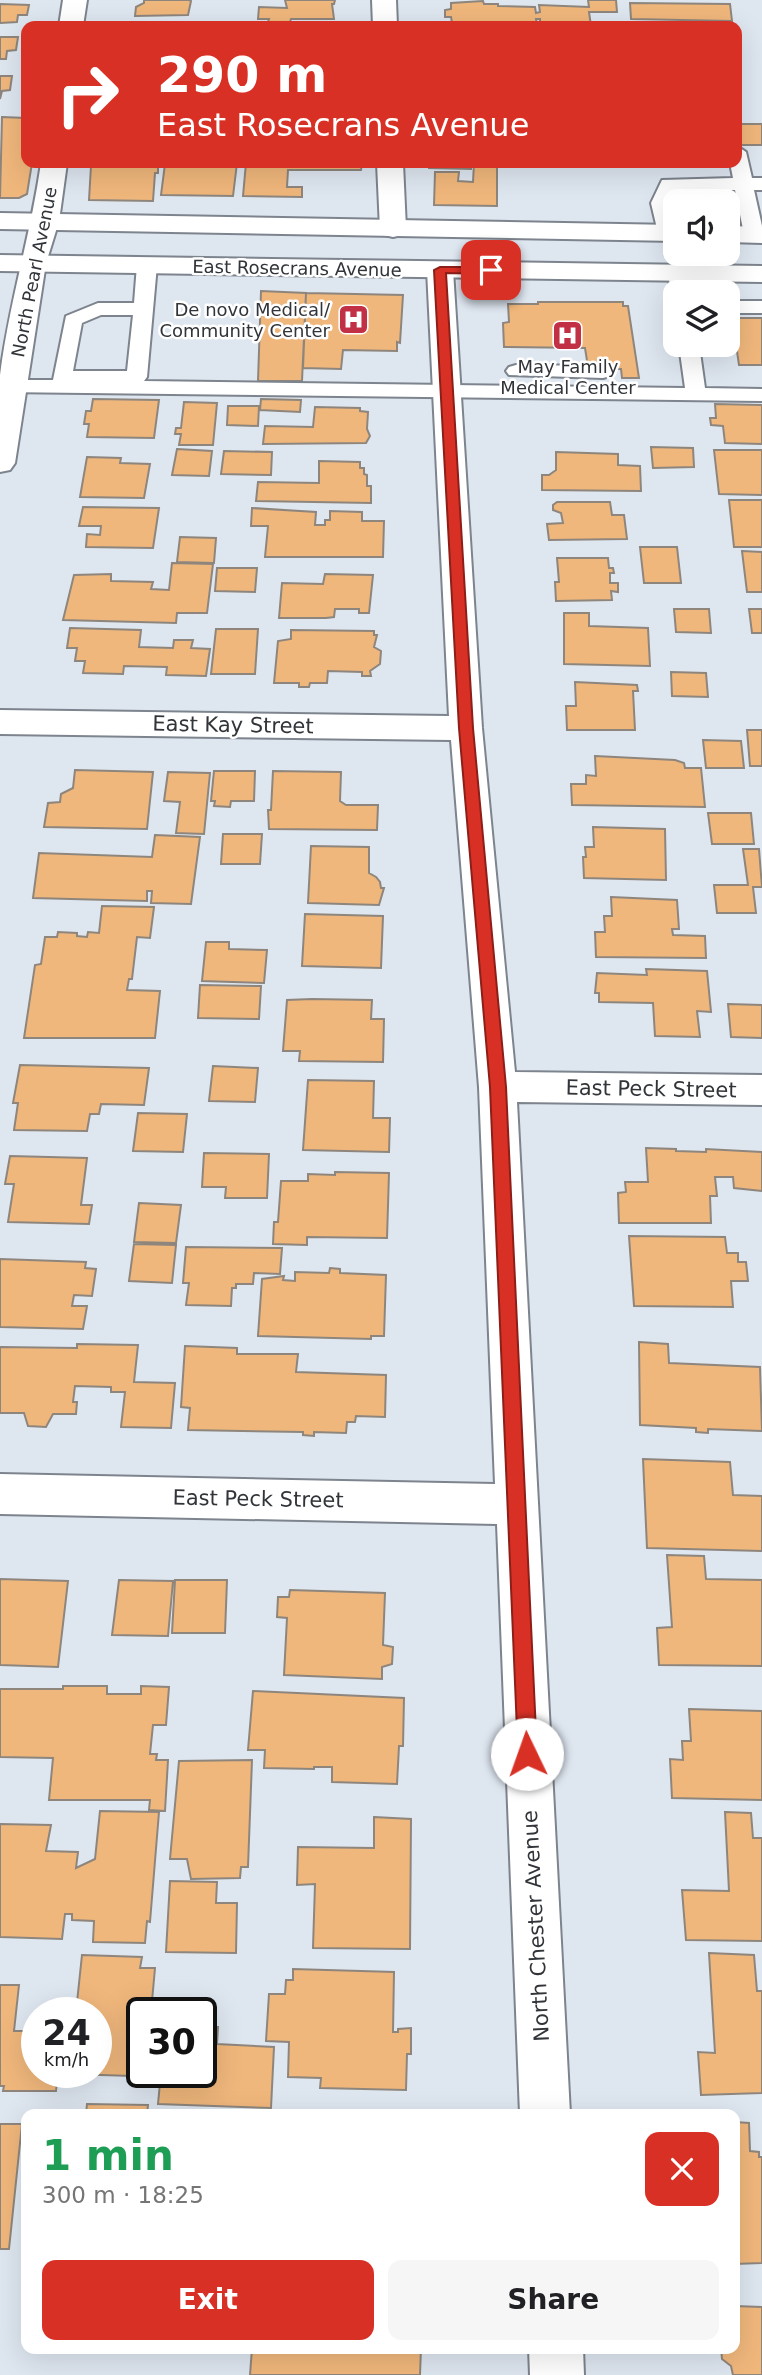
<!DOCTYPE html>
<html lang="en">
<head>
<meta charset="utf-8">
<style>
	body { margin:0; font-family:"DejaVu Sans",sans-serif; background:#f6f6f6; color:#202124; height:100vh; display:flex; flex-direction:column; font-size:26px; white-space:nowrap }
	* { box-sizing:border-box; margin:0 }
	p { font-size:23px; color:#757577 }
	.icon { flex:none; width:38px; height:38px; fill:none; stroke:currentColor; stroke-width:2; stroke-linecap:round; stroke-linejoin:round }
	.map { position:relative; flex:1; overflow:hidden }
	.side { position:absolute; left:21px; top:2109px; width:719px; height:245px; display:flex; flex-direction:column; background:#fff; border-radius:14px; box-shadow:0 7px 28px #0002 }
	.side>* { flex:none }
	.top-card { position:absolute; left:21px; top:21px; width:721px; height:147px; border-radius:14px; box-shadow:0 7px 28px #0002; background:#d93025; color:#fff; overflow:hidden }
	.controls { position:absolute; left:663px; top:189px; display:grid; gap:14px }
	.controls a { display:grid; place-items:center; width:77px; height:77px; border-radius:14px; background:#fff; box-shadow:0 7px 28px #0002; font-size:35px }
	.speed { position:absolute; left:21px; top:1997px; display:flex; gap:14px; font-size:35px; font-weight:700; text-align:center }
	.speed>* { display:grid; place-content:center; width:91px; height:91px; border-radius:50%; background:#fff; box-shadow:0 7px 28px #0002; line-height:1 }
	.speed small { font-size:18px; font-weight:400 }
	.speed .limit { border:4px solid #111; border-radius:10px; background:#fff; color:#111 }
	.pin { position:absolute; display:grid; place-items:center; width:60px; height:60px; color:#fff; margin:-30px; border-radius:14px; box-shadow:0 4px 10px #0006 }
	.me { position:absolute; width:77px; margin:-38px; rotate:357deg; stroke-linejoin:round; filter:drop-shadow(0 0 5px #0008) }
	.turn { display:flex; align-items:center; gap:24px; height:147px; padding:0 21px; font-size:32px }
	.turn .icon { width:91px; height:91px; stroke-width:2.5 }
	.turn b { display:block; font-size:49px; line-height:60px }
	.round { display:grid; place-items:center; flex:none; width:74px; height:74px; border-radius:14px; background:#f6f6f6 }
	.head { display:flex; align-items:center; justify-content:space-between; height:119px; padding:0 21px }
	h1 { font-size:42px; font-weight:600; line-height:52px; color:#1e9e55 }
	.button { display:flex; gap:14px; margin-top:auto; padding:14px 21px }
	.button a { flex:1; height:80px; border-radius:14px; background:#d93025; color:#fff; font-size:28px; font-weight:600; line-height:80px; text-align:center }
	.button a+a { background:#f6f6f6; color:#202124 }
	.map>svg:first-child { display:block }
	.building { fill:#f0b77c; stroke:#8e867d; stroke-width:2 }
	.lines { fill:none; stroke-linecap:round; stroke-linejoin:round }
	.service-casing { stroke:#7d848d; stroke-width:4 }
	.minor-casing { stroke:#7d848d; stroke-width:4 }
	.primary-casing { stroke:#7d848d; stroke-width:4 }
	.service { fill:#fff; fill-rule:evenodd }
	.minor { fill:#fff; fill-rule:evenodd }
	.primary { fill:#fff; fill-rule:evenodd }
	.route { fill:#d93025; stroke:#8d1f18; stroke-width:2 }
	.labels { text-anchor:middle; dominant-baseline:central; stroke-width:5; stroke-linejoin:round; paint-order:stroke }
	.far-street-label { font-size:18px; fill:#313438; stroke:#fff }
	.far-poi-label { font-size:18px; fill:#313438; stroke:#fff; text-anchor:end }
	.street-label { font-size:21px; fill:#313438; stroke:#fff }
</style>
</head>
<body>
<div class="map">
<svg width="762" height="2375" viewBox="0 0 762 2375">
	<rect width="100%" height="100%" fill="#dee6f0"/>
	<path class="building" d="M 144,0 L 189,0 L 191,1 L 188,15 L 135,16 L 136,7 L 144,3 Z
		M 285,0 L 335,0 L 334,4 L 332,4 L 334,19 L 291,19 L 290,22 L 268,22 L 269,19 L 258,19 L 259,7 L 287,8 Z
		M 588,0 L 616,0 L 617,12 L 589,12 L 591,26 L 540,26 L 540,19 L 536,19 L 537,25 L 452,23 L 451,17 L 445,17 L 445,10 L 451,9 L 451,3 L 483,1 L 484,4 L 498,4 L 498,6 L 535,7 L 536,13 L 540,12 L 539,5 L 589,7 Z
		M 630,3 L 730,4 L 732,21 L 631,19 Z
		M 0,4 L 29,5 L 27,15 L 18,15 L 17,22 L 0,23 Z
		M 235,22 L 262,22 L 261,26 L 234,26 Z
		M 143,23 L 189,24 L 189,26 L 200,26 L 140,26 Z
		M 0,37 L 18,37 L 16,50 L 7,51 L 6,59 L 0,59 Z
		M 0,76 L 12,76 L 10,90 L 2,91 L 0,99 Z
		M 2,117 L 26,118 L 26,163 L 32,163 L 27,194 L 19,198 L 0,198 Z
		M 737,124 L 762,124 L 762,145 L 737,145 Z
		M 101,163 L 237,163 L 233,196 L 161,195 L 165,164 Z
		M 246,163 L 362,163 L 361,170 L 288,170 L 287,187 L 302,187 L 302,197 L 243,196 Z
		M 429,163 L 471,163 L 471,169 L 429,168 Z
		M 474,163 L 497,163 L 497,206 L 434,205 L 435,172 L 459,172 L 458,181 L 473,182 Z
		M 91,166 L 158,167 L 158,173 L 155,173 L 153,201 L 89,200 Z
		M 261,291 L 306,293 L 302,381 L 258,381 Z
		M 306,293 L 403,295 L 400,343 L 397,342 L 397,351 L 343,350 L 341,369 L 303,368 Z
		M 538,302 L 623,302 L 623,306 L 628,306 L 639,378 L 622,378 L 621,369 L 613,369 L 613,366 L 588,367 L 585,348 L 504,347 L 503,323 L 509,322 L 508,304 L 538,304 Z
		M 732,318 L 762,318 L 762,365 L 739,365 Z
		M 93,399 L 159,400 L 154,438 L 87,437 L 89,424 L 84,424 L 86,411 L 91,411 Z
		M 261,399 L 301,400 L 300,412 L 260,410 Z
		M 184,402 L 217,403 L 213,445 L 179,445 L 181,434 L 175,434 L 176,428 L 181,428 Z
		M 715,404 L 762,405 L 762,444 L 725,443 L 723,426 L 711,425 L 710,418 L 716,418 Z
		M 228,406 L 259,406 L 258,426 L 227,425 Z
		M 315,407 L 360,408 L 360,411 L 368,412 L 367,429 L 370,436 L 366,443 L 263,444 L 265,426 L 313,427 Z
		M 651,447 L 693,448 L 694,467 L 653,468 Z
		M 177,449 L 212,451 L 209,476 L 172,475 Z
		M 714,450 L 762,450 L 762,495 L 719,494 Z
		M 224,451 L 272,452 L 271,475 L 221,474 Z
		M 556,452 L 618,454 L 618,465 L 640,466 L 641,491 L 542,490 L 542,475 L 549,475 L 556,470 Z
		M 87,457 L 121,458 L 120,463 L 150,464 L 144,498 L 80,497 Z
		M 319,461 L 360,462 L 360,468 L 364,468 L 364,474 L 367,475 L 367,486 L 371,486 L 371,503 L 256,501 L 258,482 L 319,483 Z
		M 729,500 L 762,500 L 762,547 L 734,547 Z
		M 557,502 L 610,502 L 612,515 L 624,515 L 627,539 L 549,540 L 547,524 L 563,523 L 561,513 L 553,510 L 553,505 Z
		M 83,507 L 159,508 L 153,548 L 86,547 L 87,534 L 100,535 L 101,526 L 79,526 Z
		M 252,508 L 316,512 L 315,525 L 325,525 L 325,520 L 330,520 L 330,511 L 362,512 L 362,521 L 384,521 L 383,557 L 265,557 L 268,526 L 251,526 Z
		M 180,537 L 216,538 L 214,563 L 177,562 Z
		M 640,547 L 677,547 L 681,583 L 644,583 Z
		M 742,551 L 762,552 L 762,592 L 747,592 Z
		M 557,558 L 608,558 L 609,568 L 613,568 L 614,573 L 610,573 L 610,583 L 618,583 L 618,592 L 611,591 L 612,600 L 556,601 L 555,582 L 559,582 Z
		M 172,563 L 213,564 L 207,613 L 177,613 L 176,623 L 63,620 L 74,575 L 111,574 L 111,581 L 153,582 L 151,589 L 169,590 Z
		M 217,568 L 257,568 L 255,592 L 215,591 Z
		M 325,574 L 373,575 L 369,613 L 359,613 L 359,609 L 335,609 L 334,617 L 326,618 L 279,618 L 282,583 L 323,584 Z
		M 674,609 L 709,609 L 711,633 L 676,632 Z
		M 749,609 L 762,609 L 762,633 L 752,633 Z
		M 564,613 L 589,613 L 589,626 L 648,628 L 650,666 L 564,664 Z
		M 70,628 L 141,630 L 139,647 L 173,648 L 174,640 L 193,640 L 191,648 L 210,649 L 206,676 L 166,675 L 167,667 L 124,666 L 123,674 L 83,673 L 85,661 L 75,661 L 77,648 L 67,648 Z
		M 216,629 L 258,629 L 255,674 L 211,674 Z
		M 291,630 L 374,631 L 374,635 L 377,635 L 374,647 L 381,651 L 380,664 L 370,671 L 371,676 L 362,676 L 362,672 L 328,671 L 327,683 L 310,683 L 309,687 L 299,687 L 299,683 L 274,683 L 278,641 L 291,639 Z
		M 671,672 L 706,673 L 708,697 L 672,696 Z
		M 575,682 L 637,685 L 638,691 L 633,691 L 635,730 L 567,730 L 566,706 L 576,706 Z
		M 747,730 L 762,730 L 762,766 L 750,766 Z
		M 703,740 L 741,741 L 744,768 L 706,768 Z
		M 595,756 L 675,760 L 684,763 L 685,768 L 701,768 L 705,807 L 572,805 L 571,784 L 586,784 L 586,775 L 596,776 Z
		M 75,770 L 153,772 L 147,829 L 44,827 L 48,803 L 60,802 L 61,794 L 73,788 Z
		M 214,771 L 255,771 L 254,801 L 231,801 L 230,807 L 214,806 L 215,801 L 211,801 Z
		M 273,771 L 341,772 L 340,801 L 346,805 L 378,805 L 377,830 L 269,829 L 268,810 L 271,810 Z
		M 168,772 L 210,773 L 204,834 L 176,833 L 180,802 L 164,801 Z
		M 708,813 L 751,813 L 754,844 L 712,844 Z
		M 593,827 L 665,829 L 666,880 L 584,878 L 583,857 L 586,857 L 585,847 L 594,847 Z
		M 223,834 L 262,834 L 260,864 L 221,864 Z
		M 155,835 L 200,837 L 191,904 L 151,903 L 152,891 L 147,891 L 147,901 L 33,898 L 39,853 L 152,857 Z
		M 311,846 L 369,847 L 369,873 L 376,877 L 380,882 L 381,888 L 384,888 L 379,905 L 308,903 Z
		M 743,849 L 759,849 L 762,887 L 753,887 L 756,913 L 717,913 L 714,885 L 748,885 Z
		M 611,897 L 677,900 L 679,929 L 672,929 L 673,935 L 705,936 L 706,958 L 596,957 L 595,932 L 605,932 L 604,916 L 612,916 Z
		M 102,906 L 154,907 L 150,938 L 137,937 L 132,979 L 129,979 L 127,990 L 160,991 L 155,1038 L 24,1038 L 35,965 L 41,964 L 45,937 L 57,937 L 58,932 L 77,933 L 77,936 L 87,937 L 88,932 L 99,933 Z
		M 305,914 L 383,916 L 381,968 L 302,966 Z
		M 206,942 L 229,942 L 229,949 L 267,950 L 264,983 L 202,981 Z
		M 646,969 L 707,971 L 711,1012 L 697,1011 L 700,1037 L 655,1036 L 653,1003 L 599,1002 L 599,993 L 595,993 L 597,973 L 647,975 Z
		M 200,985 L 261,986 L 259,1019 L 198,1018 Z
		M 312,999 L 372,1000 L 371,1019 L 384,1019 L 383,1062 L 299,1061 L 300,1051 L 283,1051 L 287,1000 Z
		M 728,1004 L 762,1005 L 762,1038 L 731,1037 Z
		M 20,1065 L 149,1068 L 144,1105 L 101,1104 L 99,1114 L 90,1114 L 87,1131 L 14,1130 L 18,1103 L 13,1103 Z
		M 213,1066 L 258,1068 L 255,1102 L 209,1101 Z
		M 308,1080 L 374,1081 L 373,1118 L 390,1118 L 389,1152 L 303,1150 Z
		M 138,1113 L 187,1114 L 183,1152 L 133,1151 Z
		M 646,1148 L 676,1149 L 676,1151 L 706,1152 L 706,1149 L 762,1152 L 762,1191 L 734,1188 L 733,1177 L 715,1177 L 717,1196 L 710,1196 L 711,1223 L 619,1223 L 618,1193 L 626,1192 L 625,1182 L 648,1182 Z
		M 204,1153 L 269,1154 L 267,1198 L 225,1198 L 226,1187 L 202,1187 Z
		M 10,1156 L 87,1158 L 81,1205 L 92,1205 L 89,1224 L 8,1222 L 14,1184 L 5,1184 Z
		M 335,1172 L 389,1173 L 387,1238 L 307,1237 L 307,1245 L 273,1244 L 274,1222 L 278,1222 L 281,1181 L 308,1181 L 308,1174 L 335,1175 Z
		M 139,1203 L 181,1205 L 176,1243 L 134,1242 Z
		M 629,1236 L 725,1237 L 727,1253 L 738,1253 L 738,1262 L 746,1262 L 748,1281 L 731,1281 L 733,1307 L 634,1306 Z
		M 134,1244 L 176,1245 L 172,1283 L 129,1281 Z
		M 186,1247 L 282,1248 L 280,1274 L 254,1273 L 253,1284 L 236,1284 L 236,1288 L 232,1288 L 231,1306 L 186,1305 L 189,1283 L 183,1283 Z
		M 0,1259 L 86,1262 L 85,1268 L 96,1269 L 92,1296 L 74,1295 L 72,1306 L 87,1306 L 83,1329 L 0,1327 Z
		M 330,1268 L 340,1269 L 340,1273 L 386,1275 L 384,1336 L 371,1336 L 371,1339 L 258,1336 L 262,1279 L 284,1276 L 283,1280 L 295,1281 L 295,1272 L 329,1273 Z
		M 639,1342 L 668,1344 L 669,1363 L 760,1367 L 762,1431 L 708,1429 L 708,1433 L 696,1432 L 696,1428 L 640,1425 Z
		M 77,1344 L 138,1345 L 134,1382 L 175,1383 L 171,1428 L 121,1427 L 125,1392 L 111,1392 L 111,1387 L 75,1386 L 73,1402 L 77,1402 L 76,1414 L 53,1414 L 46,1427 L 28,1426 L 24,1413 L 0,1413 L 0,1347 L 77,1348 Z
		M 185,1346 L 237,1348 L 237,1354 L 298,1354 L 296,1372 L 386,1375 L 385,1417 L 356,1416 L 355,1422 L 347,1422 L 346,1433 L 314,1432 L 314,1436 L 303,1435 L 303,1432 L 188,1430 L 190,1408 L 181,1407 Z
		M 643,1459 L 730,1462 L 733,1495 L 762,1496 L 762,1551 L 647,1548 Z
		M 667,1555 L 704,1556 L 706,1579 L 762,1580 L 762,1666 L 659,1665 L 657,1628 L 672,1627 Z
		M 0,1579 L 68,1581 L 58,1667 L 0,1665 Z
		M 119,1580 L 173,1581 L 168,1636 L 112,1635 Z
		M 175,1580 L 227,1580 L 225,1633 L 172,1633 Z
		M 290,1590 L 385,1593 L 383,1645 L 393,1647 L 392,1664 L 382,1667 L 382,1679 L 284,1675 L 287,1618 L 277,1617 L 278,1597 L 289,1597 Z
		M 63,1686 L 107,1686 L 107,1694 L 141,1694 L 141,1686 L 169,1687 L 166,1725 L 153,1725 L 150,1754 L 157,1754 L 156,1760 L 168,1760 L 165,1811 L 149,1810 L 150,1800 L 49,1800 L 53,1758 L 0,1757 L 0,1689 L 63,1689 Z
		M 253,1691 L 404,1698 L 403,1746 L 399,1746 L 397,1784 L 332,1782 L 332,1767 L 314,1767 L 314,1769 L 264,1768 L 265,1750 L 248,1750 Z
		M 689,1709 L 762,1711 L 762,1800 L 672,1798 L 670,1759 L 683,1760 L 682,1741 L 691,1741 Z
		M 252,1760 L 248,1867 L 241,1867 L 240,1878 L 191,1879 L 187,1859 L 170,1859 L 179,1761 Z
		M 100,1811 L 159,1812 L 150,1922 L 147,1921 L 145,1943 L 93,1942 L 94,1921 L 72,1920 L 72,1914 L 65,1914 L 62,1939 L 0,1937 L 0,1824 L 51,1825 L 46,1851 L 78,1852 L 76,1868 L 95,1859 Z
		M 725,1812 L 751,1813 L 753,1838 L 762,1838 L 762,1941 L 686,1940 L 682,1890 L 729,1891 Z
		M 374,1817 L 411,1819 L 410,1949 L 313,1948 L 315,1884 L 297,1885 L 298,1847 L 374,1848 Z
		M 170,1881 L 217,1882 L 216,1903 L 237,1903 L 236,1953 L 166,1952 Z
		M 709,1953 L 754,1955 L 757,1991 L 762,1991 L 762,2093 L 701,2095 L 698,2052 L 715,2053 Z
		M 82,1955 L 142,1957 L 140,1968 L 155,1968 L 151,2012 L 138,2013 L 132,2076 L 70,2074 L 70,2072 L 96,2072 L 96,2012 L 76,2012 Z
		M 293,1969 L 394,1972 L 393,2032 L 398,2032 L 398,2029 L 411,2028 L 411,2054 L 407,2054 L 406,2090 L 320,2088 L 321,2078 L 288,2077 L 289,2042 L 266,2041 L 269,1994 L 285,1994 L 286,1980 L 293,1980 Z
		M 0,1985 L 19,1985 L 14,2031 L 37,2031 L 37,2072 L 58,2072 L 56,2091 L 3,2091 L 4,2086 L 0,2086 Z
		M 201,2027 L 218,2027 L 217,2044 L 274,2047 L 271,2108 L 158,2104 L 161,2072 L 201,2072 Z
		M 87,2104 L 148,2105 L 147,2114 L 86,2114 Z
		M 735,2122 L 749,2123 L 750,2151 L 759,2152 L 759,2157 L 762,2157 L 762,2263 L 735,2264 Z
		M 0,2124 L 22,2124 L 9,2249 L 0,2249 Z
		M 735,2306 L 762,2307 L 762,2375 L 733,2375 L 731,2366 L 722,2359 L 721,2348 L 735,2348 Z
		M 252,2348 L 421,2348 L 420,2375 L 250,2375 Z"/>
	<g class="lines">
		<defs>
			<path id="service" d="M 737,146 L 746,152 L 752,178 L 762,178 L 762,190 L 754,190 L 762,226 L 761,238 L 747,238 L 744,234 L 735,190 L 676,190 L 669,203 L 676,233 L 666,239 L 659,237 L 651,203 L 662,180 L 733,178 L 730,163 L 737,163 Z
				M 147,259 L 157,265 L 147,377 L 144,381 L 685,388 L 679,345 L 699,345 L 705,388 L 762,389 L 762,401 L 0,392 L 0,380 L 53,380 L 66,316 L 98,303 L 134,303 L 137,265 ZM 101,315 L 133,315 L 127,371 L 73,371 L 82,323 Z
				M 678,267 L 688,273 L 691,292 L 676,292 L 676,297 L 671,292 L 668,273 Z
				M 728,301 L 762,301 L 762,313 L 728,313 Z
				M 516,365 L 603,366 L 610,368 L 613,372 L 610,376 L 603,378 L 509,375 L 506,371 L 509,367 Z"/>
			<path id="minor" d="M 63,0 L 87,0 L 83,26 L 59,26 Z
				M 372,0 L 396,0 L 397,26 L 373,26 Z
				M 41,163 L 67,163 L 59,221 L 46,263 L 15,463 L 10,470 L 0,472 C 0,441 0,407 0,375 C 9,303 31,234 41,163 Z
				M 377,163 L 403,163 L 406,229 L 402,235 L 393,237 L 384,235 L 380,229 Z
				M 440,262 L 449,264 L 453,270 L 482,728 L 515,1072 L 762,1075 L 762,1105 L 517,1102 L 570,2114 L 520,2114 L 497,1524 L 0,1514 L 0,1474 L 495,1484 L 479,1087 L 451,740 L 0,734 L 0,710 L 449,716 L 427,270 L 431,264 Z
				M 529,2348 L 583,2348 L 584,2375 L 530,2375 Z"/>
			<path id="primary" d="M 0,213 L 676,225 L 676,241 L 0,229 Z
				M 728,226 L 762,227 L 762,243 L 728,242 Z
				M 0,255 L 762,266 L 762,282 L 0,271 Z"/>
		</defs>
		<use href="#service" class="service-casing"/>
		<use href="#minor" class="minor-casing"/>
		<use href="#primary" class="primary-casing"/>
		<use href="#service" class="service"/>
		<use href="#minor" class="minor"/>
		<use href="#primary" class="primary"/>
	</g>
	<path class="route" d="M 440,267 L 491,267 L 497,270 L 491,274 L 446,273 L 473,728 L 506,1087 L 537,1754 L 534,1760 L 527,1763 L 521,1760 L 518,1754 L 490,1087 L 459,728 L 434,270 Z"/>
	<defs>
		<symbol id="hospital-square" viewBox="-11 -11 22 22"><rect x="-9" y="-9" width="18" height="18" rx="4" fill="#c13044" stroke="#fff"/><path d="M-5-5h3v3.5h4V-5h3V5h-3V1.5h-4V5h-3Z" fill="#fff"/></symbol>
	</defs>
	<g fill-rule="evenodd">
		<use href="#hospital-square" x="336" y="302" width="35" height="35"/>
		<use href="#hospital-square" x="550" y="318" width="35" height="35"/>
	</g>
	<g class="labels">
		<g class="far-street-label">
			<text transform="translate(297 268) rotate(1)">East Rosecrans Avenue</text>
			<text transform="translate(34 272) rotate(-79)">North Pearl Avenue</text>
		</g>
		<g class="far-poi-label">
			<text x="330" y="309">De novo Medical/<tspan x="330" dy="21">Community Center</tspan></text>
			<text x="568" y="366" text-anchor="middle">May Family<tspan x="568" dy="21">Medical Center</tspan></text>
		</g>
		<g class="street-label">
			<text transform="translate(233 725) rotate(1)">East Kay Street</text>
			<text transform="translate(651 1089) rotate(1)">East Peck Street</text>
			<text transform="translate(258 1499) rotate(1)">East Peck Street</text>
			<text transform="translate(536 1926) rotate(-93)">North Chester Avenue</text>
		</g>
	</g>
</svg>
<div class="controls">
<a><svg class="icon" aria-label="sound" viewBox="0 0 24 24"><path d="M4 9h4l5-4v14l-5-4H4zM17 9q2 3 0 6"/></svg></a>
<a><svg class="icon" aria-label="layers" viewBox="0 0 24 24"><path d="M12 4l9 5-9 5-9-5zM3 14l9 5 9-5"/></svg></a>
</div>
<div class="speed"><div>24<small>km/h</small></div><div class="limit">30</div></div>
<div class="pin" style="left:491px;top:270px;background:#d93025"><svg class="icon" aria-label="arrive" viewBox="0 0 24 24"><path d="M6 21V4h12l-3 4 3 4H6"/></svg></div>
<svg class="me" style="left:527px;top:1754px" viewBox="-20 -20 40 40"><circle r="19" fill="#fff"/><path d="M0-13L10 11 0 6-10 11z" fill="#d93025"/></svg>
<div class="top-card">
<div class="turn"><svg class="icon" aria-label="right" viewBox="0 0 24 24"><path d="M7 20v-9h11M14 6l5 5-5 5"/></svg><div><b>290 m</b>East Rosecrans Avenue</div></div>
</div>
<section class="side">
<div class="head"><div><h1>1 min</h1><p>300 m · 18:25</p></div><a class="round" style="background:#d93025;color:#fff"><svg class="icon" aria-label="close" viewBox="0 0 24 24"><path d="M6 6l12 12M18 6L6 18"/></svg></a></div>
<div class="button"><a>Exit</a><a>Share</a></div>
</section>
</div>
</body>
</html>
